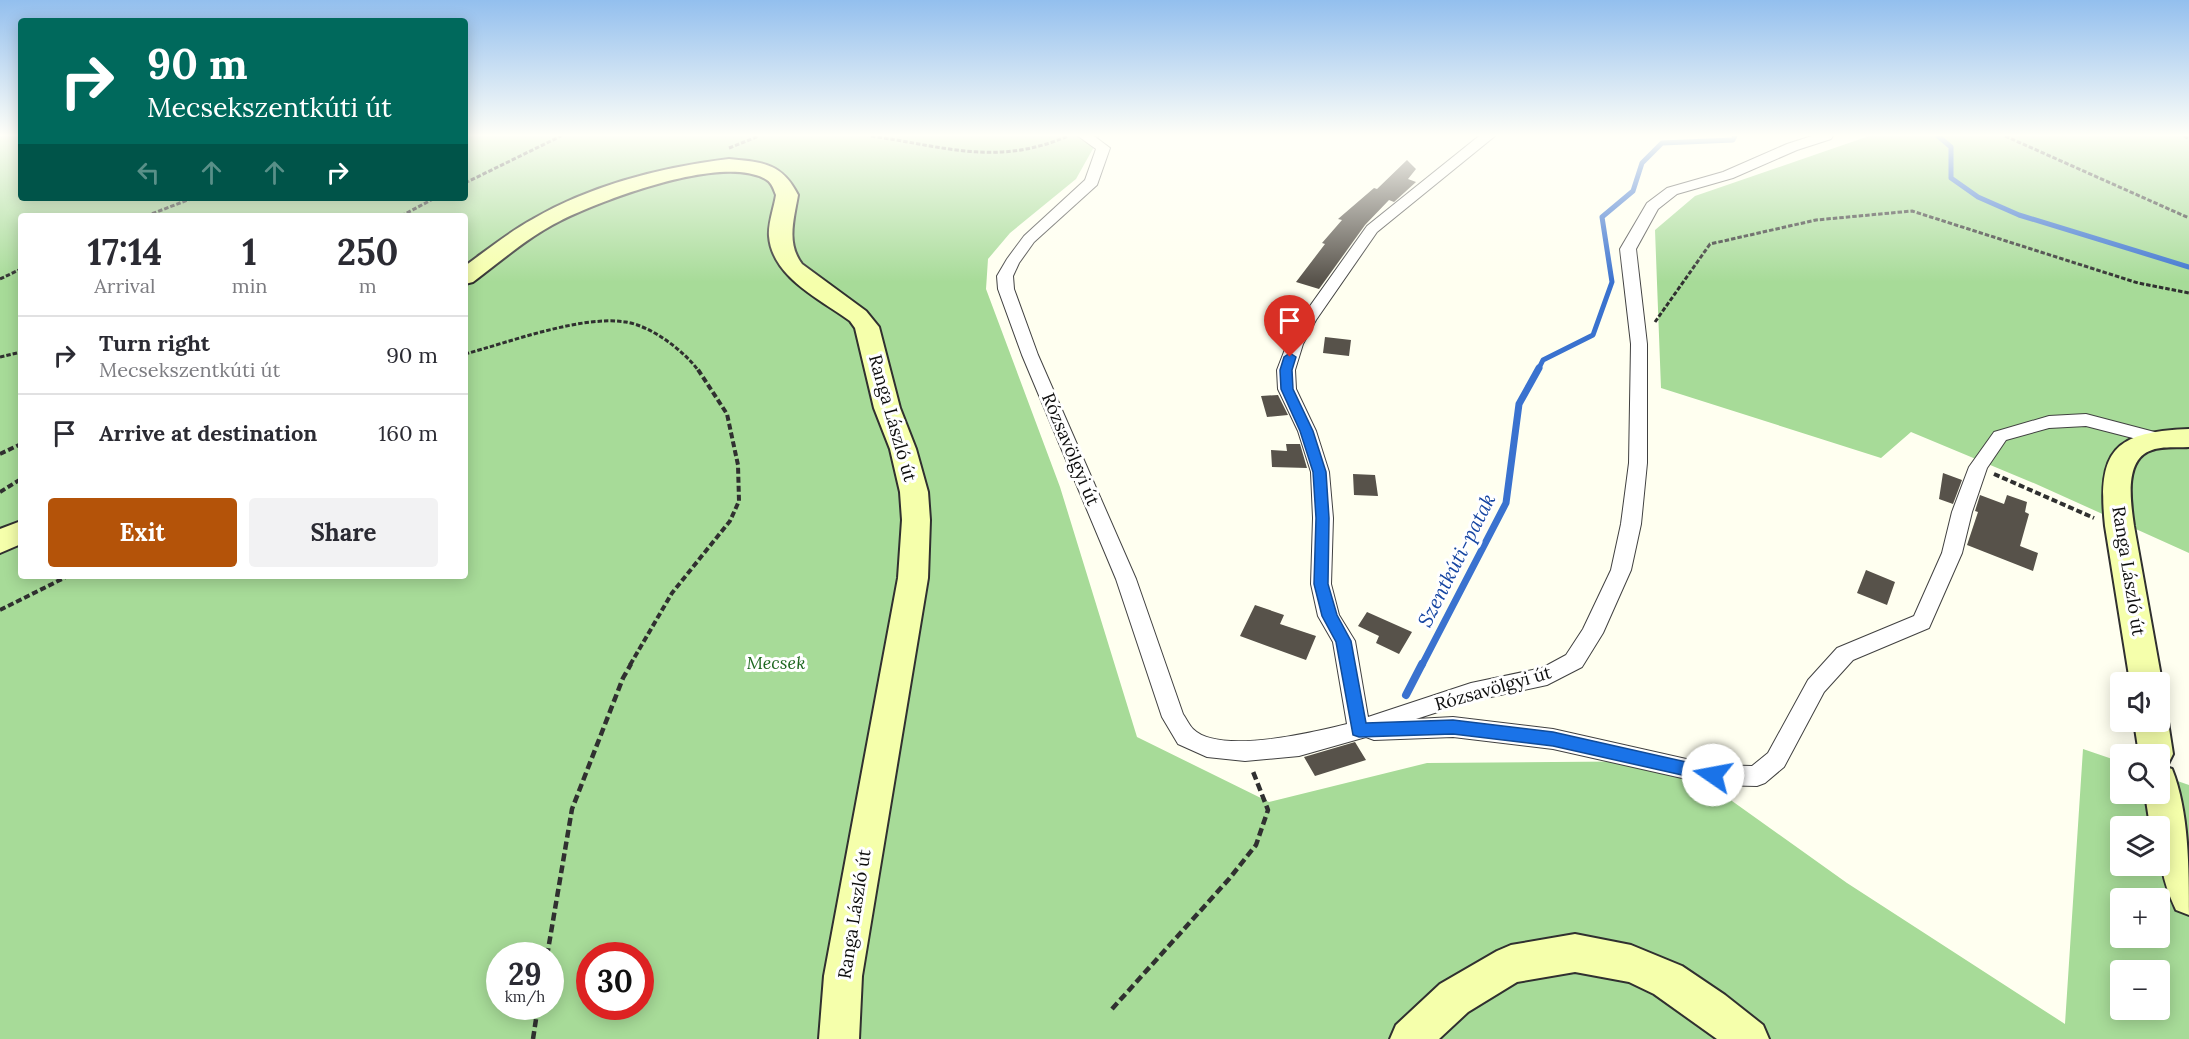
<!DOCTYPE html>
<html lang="en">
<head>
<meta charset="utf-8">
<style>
	body { margin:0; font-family:Lora,serif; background:#f2f2f3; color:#2b2b33; height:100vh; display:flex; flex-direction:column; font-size:22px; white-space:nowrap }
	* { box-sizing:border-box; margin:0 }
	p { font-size:20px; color:#7c7c81 }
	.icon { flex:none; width:33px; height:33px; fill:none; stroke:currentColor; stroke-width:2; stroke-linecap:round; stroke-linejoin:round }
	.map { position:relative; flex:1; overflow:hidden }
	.side { position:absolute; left:18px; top:213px; width:450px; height:366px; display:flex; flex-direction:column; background:#fff; border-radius:6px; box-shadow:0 3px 15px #0003 }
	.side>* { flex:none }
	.banner { position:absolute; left:18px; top:18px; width:450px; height:183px; border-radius:6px; box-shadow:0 3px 15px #0003; background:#00695c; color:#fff; overflow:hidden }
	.controls { position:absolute; left:2110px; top:672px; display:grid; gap:12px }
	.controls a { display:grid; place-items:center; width:60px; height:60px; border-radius:6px; background:#fff; box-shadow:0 3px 15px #0003; font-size:30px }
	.speed { position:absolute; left:486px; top:942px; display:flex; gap:12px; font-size:30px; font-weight:700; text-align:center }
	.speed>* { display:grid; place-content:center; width:78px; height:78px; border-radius:50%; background:#fff; box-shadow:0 3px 15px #0003; line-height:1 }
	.speed small { font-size:15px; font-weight:400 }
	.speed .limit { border:9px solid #d22; background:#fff; color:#111 }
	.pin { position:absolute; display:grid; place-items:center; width:51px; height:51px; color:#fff; margin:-62px -26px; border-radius:50% 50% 50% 0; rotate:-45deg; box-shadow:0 0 6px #0007 }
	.pin .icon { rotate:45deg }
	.me { position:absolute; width:66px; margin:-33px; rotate:282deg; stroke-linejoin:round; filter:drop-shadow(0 0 4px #0008) }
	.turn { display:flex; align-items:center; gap:21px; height:126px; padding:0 30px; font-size:27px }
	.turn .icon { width:78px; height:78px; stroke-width:2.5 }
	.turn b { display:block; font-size:42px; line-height:51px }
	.lanes { display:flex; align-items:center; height:57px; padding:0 30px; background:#0003; justify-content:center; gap:30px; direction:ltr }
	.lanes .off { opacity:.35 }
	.eta { display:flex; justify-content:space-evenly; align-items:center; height:102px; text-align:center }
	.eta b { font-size:36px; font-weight:800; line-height:42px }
	.button { display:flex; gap:12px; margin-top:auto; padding:12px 30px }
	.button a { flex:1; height:69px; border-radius:6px; background:#b45309; color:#fff; font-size:24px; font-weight:800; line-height:69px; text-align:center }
	.button a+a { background:#f2f2f3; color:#2b2b33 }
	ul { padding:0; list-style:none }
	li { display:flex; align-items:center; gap:18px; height:78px; padding:0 30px; border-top:2px solid #e1e1e2 }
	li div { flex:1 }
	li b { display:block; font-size:22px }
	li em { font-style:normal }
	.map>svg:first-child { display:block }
	.forest { fill:#a7db98; fill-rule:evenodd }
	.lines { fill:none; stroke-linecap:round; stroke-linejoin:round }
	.stream-far2 { stroke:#3a72cf; stroke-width:5 }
	.stream-far1 { stroke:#3a72cf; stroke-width:7 }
	.stream { stroke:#3a72cf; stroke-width:8 }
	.building { fill:#57524a }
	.minor-casing { stroke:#414141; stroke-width:2 }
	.secondary-casing { stroke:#303030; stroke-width:4 }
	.path-far2 { stroke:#303030; stroke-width:3; stroke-dasharray:4.5 2; stroke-linecap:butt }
	.path-far1 { stroke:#303030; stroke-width:4; stroke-dasharray:6 3; stroke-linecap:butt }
	.path { stroke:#303030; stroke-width:4.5; stroke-dasharray:8 4; stroke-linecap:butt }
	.minor { fill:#fff; fill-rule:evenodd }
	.secondary { fill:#f5ffab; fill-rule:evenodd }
	.route { fill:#1a73e8; stroke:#114b97; stroke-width:1.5 }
	.labels { text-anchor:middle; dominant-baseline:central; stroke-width:6; stroke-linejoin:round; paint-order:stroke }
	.street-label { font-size:18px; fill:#0e0e0e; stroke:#fff }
	.park-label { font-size:18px; font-style:italic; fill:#1d671f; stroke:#fff }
	.water-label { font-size:20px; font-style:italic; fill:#1645a2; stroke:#fff }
</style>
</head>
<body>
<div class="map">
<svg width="2189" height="1039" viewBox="0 0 2189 1039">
	<rect width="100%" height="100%" fill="#fffff0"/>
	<path class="forest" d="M 0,136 L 21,136 L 21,198 L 465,198 L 465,136 L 1100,136 L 1076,179 L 1010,233 L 988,259 L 986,289 L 1060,487 L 1137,737 L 1269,802 L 1427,763 L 1676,761 L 1847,883 L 2065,1024 L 2083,749 L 2121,762 L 2121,794 L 2160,794 L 2160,775 L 2189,785 L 2189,1039 L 0,1039 ZM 21,216 L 465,216 L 465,576 L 21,576 ZM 2121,826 L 2160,826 L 2160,866 L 2121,866 ZM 2121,898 L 2160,898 L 2160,938 L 2121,938 ZM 500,956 L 550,956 L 550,1006 L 500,1006 ZM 590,956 L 640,956 L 640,1006 L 590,1006 ZM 2121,970 L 2160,970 L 2160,1010 L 2121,1010 Z
		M 1869,136 L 2189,136 L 2189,553 L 2036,484 L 1911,432 L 1881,458 L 1661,388 L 1655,230 L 1695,196 Z"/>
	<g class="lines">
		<path class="stream-far2" d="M 1938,136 L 1951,147 L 1951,178 L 1978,197 L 2019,215 L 2189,267
			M 1538,370 L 1543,360 L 1593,335 L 1612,282 L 1602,217 L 1633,191 L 1642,163 L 1662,143 L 1733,140 L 1735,136"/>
		<path class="stream-far1" d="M 1422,665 L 1506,503 L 1519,404 L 1539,368"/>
		<path class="stream" d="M 1406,695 L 1422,664"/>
	</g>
	<path class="building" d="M 1407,160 L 1416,169 L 1408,179 L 1416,182 L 1394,202 L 1389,200 L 1365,225 L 1319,289 L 1296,282 L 1325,244 L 1322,243 L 1342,220 L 1338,219 L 1374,188 L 1377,189 Z
		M 1325,337 L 1351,340 L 1349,356 L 1323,353 Z
		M 1278,395 L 1288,415 L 1267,417 L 1261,396 Z
		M 1286,444 L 1300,444 L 1307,468 L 1272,467 L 1271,450 L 1287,451 Z
		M 1943,473 L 1962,480 L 1953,504 L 1939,499 Z
		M 1353,474 L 1375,475 L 1378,496 L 1354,495 Z
		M 1980,495 L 2004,504 L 2007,495 L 2027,502 L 2025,512 L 2029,514 L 2020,546 L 2038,553 L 2033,571 L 1967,545 L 1978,512 L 1975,511 Z
		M 1866,570 L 1895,582 L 1887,605 L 1857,593 Z
		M 1255,605 L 1284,615 L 1280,624 L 1316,636 L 1306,660 L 1240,636 Z
		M 1367,612 L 1412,632 L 1399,654 L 1376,643 L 1379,636 L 1358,626 Z
		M 1355,742 L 1366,760 L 1315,776 L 1304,757 Z"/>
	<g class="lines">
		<defs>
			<path id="minor" d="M 1078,136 L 1094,136 L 1110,148 L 1097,185 L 1034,242 L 1019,263 L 1013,276 L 1014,289 L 1038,355 L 1136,579 L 1183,714 C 1186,718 1189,725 1193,729 C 1219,755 1315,732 1347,724 L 1333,642 L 1318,616 L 1311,584 L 1313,518 L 1311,472 L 1298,431 L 1278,389 L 1277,370 L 1287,344 L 1300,320 L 1367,226 L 1479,136 L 1495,136 L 1377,232 L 1316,320 L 1303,344 L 1295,370 L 1296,389 L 1316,431 L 1329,472 L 1333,518 L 1331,584 L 1339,615 L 1355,641 L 1368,717 L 1471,683 L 1542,668 L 1566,655 L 1583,629 L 1611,570 L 1621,524 L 1629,463 L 1631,344 L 1620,249 L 1647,203 L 1667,188 L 1723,172 L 1787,144 L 1812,136 L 1833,136 L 1831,139 L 1797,150 L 1733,178 L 1677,194 L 1658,209 L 1636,249 L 1647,344 L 1647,463 L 1641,524 L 1631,570 L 1603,633 L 1582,667 L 1547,685 L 1472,701 L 1416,719 L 1453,717 L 1553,729 L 1713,765 L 1752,766 L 1768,753 L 1808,680 L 1837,648 L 1914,616 L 1942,553 L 1952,512 L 1969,467 L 1994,432 L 2049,416 L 2086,414 L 2166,435 L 2169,439 L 2166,443 L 2160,445 L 2086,426 L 2049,428 L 2006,440 L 1987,468 L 1972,512 L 1962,553 L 1929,628 L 1853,660 L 1824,692 L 1784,767 L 1765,783 L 1757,786 L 1713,785 L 1553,749 L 1453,737 L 1374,740 L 1366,737 L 1299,756 L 1245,761 L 1207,757 L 1178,744 L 1162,717 L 1116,579 L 1022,355 L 998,289 L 997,276 L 1007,259 L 1024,236 L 1085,180 L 1096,149 Z"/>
			<path id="secondary" d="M 729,159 C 762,162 782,163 798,195 C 794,219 786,243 802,264 L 866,311 L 879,327 L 900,408 L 916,449 L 928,492 L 930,520 L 928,578 L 862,976 L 859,1039 L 819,1039 L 824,976 L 898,578 L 902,520 L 900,492 L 890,449 L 874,408 L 855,328 L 850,321 C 820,299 772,277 769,236 C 768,223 774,208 776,195 C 774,190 772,183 767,180 C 724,153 602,200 560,221 C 528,237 501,261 473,282 L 465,284 L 465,266 C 487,250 509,232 533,219 C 591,185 663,167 729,159 Z
				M 2189,429 L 2189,447 C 2177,448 2163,446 2152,450 C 2123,459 2131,504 2134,526 L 2162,682 L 2160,686 L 2160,682 L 2130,682 L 2105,526 C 2097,450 2114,432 2189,429 Z
				M 21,521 L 21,544 L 0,553 L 0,529 Z
				M 2160,711 L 2168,722 L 2173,754 L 2168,764 L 2163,766 L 2172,769 C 2189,811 2189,870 2189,915 L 2176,910 C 2161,877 2160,863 2160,826 L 2150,826 L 2145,794 L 2160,794 L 2160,754 L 2139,754 L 2134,722 L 2160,722 Z
				M 1575,934 L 1631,945 L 1682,966 L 1725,995 L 1763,1025 L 1769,1039 L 1717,1039 L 1654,994 L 1629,982 L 1575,972 L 1517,982 L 1468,1012 L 1439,1039 L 1390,1039 L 1396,1025 L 1440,984 L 1497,951 L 1511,945 Z"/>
		</defs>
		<use href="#minor" class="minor-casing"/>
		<use href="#secondary" class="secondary-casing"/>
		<path class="path-far2" d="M 871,136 C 943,146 996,167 1068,136
			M 2005,136 L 2189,218
			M 2184,136 L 2189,139
			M 729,148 L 759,136
			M 465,183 L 561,136
			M 146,216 L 193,198
			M 401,216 L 435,198
			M 0,279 L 21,269
			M 1655,322 L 1710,244 L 1816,220 L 1912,211 L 2138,283 L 2189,293
			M 465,354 C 510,342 581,315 626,322 C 651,326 683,350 698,370
			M 0,357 L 21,352"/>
		<path class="path-far1" d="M 0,454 L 21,444
			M 1994,474 L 2094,518
			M 0,492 L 21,479
			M 0,610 L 68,576
			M 630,665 L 672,593 L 730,521 L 739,501 L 738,465 L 727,414 L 697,368"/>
		<path class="path" d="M 547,956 L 572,809 L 623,678 L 631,664
			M 1112,1009 L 1229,879 L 1256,845 L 1268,810 L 1252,769
			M 533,1039 L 538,1006"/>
		<use href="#minor" class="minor"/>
		<use href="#secondary" class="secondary"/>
	</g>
	<linearGradient id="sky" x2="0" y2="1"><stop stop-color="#93bfee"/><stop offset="0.48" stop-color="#fffff8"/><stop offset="1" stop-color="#fffff8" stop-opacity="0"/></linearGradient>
	<rect width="2189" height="282" fill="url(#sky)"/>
	<path class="route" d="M 1290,353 L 1296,357 L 1292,370 L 1293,389 L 1313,431 L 1326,472 L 1329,518 L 1328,584 L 1337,615 L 1351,641 L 1366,723 L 1453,720 L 1553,732 L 1713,768 L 1719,770 L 1721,775 L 1719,780 L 1713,782 L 1553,746 L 1453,734 L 1359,737 L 1353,735 L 1336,642 L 1322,616 L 1314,584 L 1316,518 L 1313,472 L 1300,431 L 1281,389 L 1280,370 L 1284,357 Z"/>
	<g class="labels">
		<g class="street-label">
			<text transform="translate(893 418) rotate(74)">Ranga László út</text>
			<text transform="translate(1071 449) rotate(67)">Rózsavölgyi út</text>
			<text transform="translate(2129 571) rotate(81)">Ranga László út</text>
			<text transform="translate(1493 688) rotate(-16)">Rózsavölgyi út</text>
			<text transform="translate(854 914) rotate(-81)">Ranga László út</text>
		</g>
		<g class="park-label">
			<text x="776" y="662">Mecsek</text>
		</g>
		<g class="water-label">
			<text transform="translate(1456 560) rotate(-63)">Szentkúti-patak</text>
		</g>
	</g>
</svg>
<div class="controls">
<a><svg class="icon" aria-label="sound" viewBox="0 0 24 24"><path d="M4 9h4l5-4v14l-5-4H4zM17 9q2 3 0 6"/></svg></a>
<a><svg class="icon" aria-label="search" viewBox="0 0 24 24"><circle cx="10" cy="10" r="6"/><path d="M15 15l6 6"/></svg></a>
<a><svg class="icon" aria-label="layers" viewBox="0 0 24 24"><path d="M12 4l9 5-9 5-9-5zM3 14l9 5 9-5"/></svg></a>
<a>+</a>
<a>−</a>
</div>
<div class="speed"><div>29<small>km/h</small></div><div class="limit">30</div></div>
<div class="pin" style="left:1290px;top:357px;background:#d93025"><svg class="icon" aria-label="arrive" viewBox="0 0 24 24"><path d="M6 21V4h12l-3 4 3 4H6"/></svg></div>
<svg class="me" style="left:1713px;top:775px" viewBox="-20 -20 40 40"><circle r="19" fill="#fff"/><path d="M0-13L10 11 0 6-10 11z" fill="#1a73e8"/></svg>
<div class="banner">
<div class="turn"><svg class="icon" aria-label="right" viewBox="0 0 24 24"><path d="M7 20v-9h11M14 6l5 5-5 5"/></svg><div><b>90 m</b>Mecsekszentkúti út</div></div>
<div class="lanes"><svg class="icon off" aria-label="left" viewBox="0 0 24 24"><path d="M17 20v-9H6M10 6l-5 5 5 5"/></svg><svg class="icon off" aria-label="ahead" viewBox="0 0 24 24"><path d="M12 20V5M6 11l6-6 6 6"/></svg><svg class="icon off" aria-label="ahead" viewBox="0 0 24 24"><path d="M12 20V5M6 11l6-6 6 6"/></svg><svg class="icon" aria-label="right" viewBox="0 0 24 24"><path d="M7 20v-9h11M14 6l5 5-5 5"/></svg></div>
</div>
<section class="side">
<div class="eta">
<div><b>17:14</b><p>Arrival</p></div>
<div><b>1</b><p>min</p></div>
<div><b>250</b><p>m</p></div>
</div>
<ul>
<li><svg class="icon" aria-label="right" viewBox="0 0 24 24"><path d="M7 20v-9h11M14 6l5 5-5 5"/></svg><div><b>Turn right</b><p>Mecsekszentkúti út</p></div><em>90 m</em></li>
<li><svg class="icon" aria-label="arrive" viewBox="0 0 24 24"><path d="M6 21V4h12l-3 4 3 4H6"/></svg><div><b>Arrive at destination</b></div><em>160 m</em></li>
</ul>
<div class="button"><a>Exit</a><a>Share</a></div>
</section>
</div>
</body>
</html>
